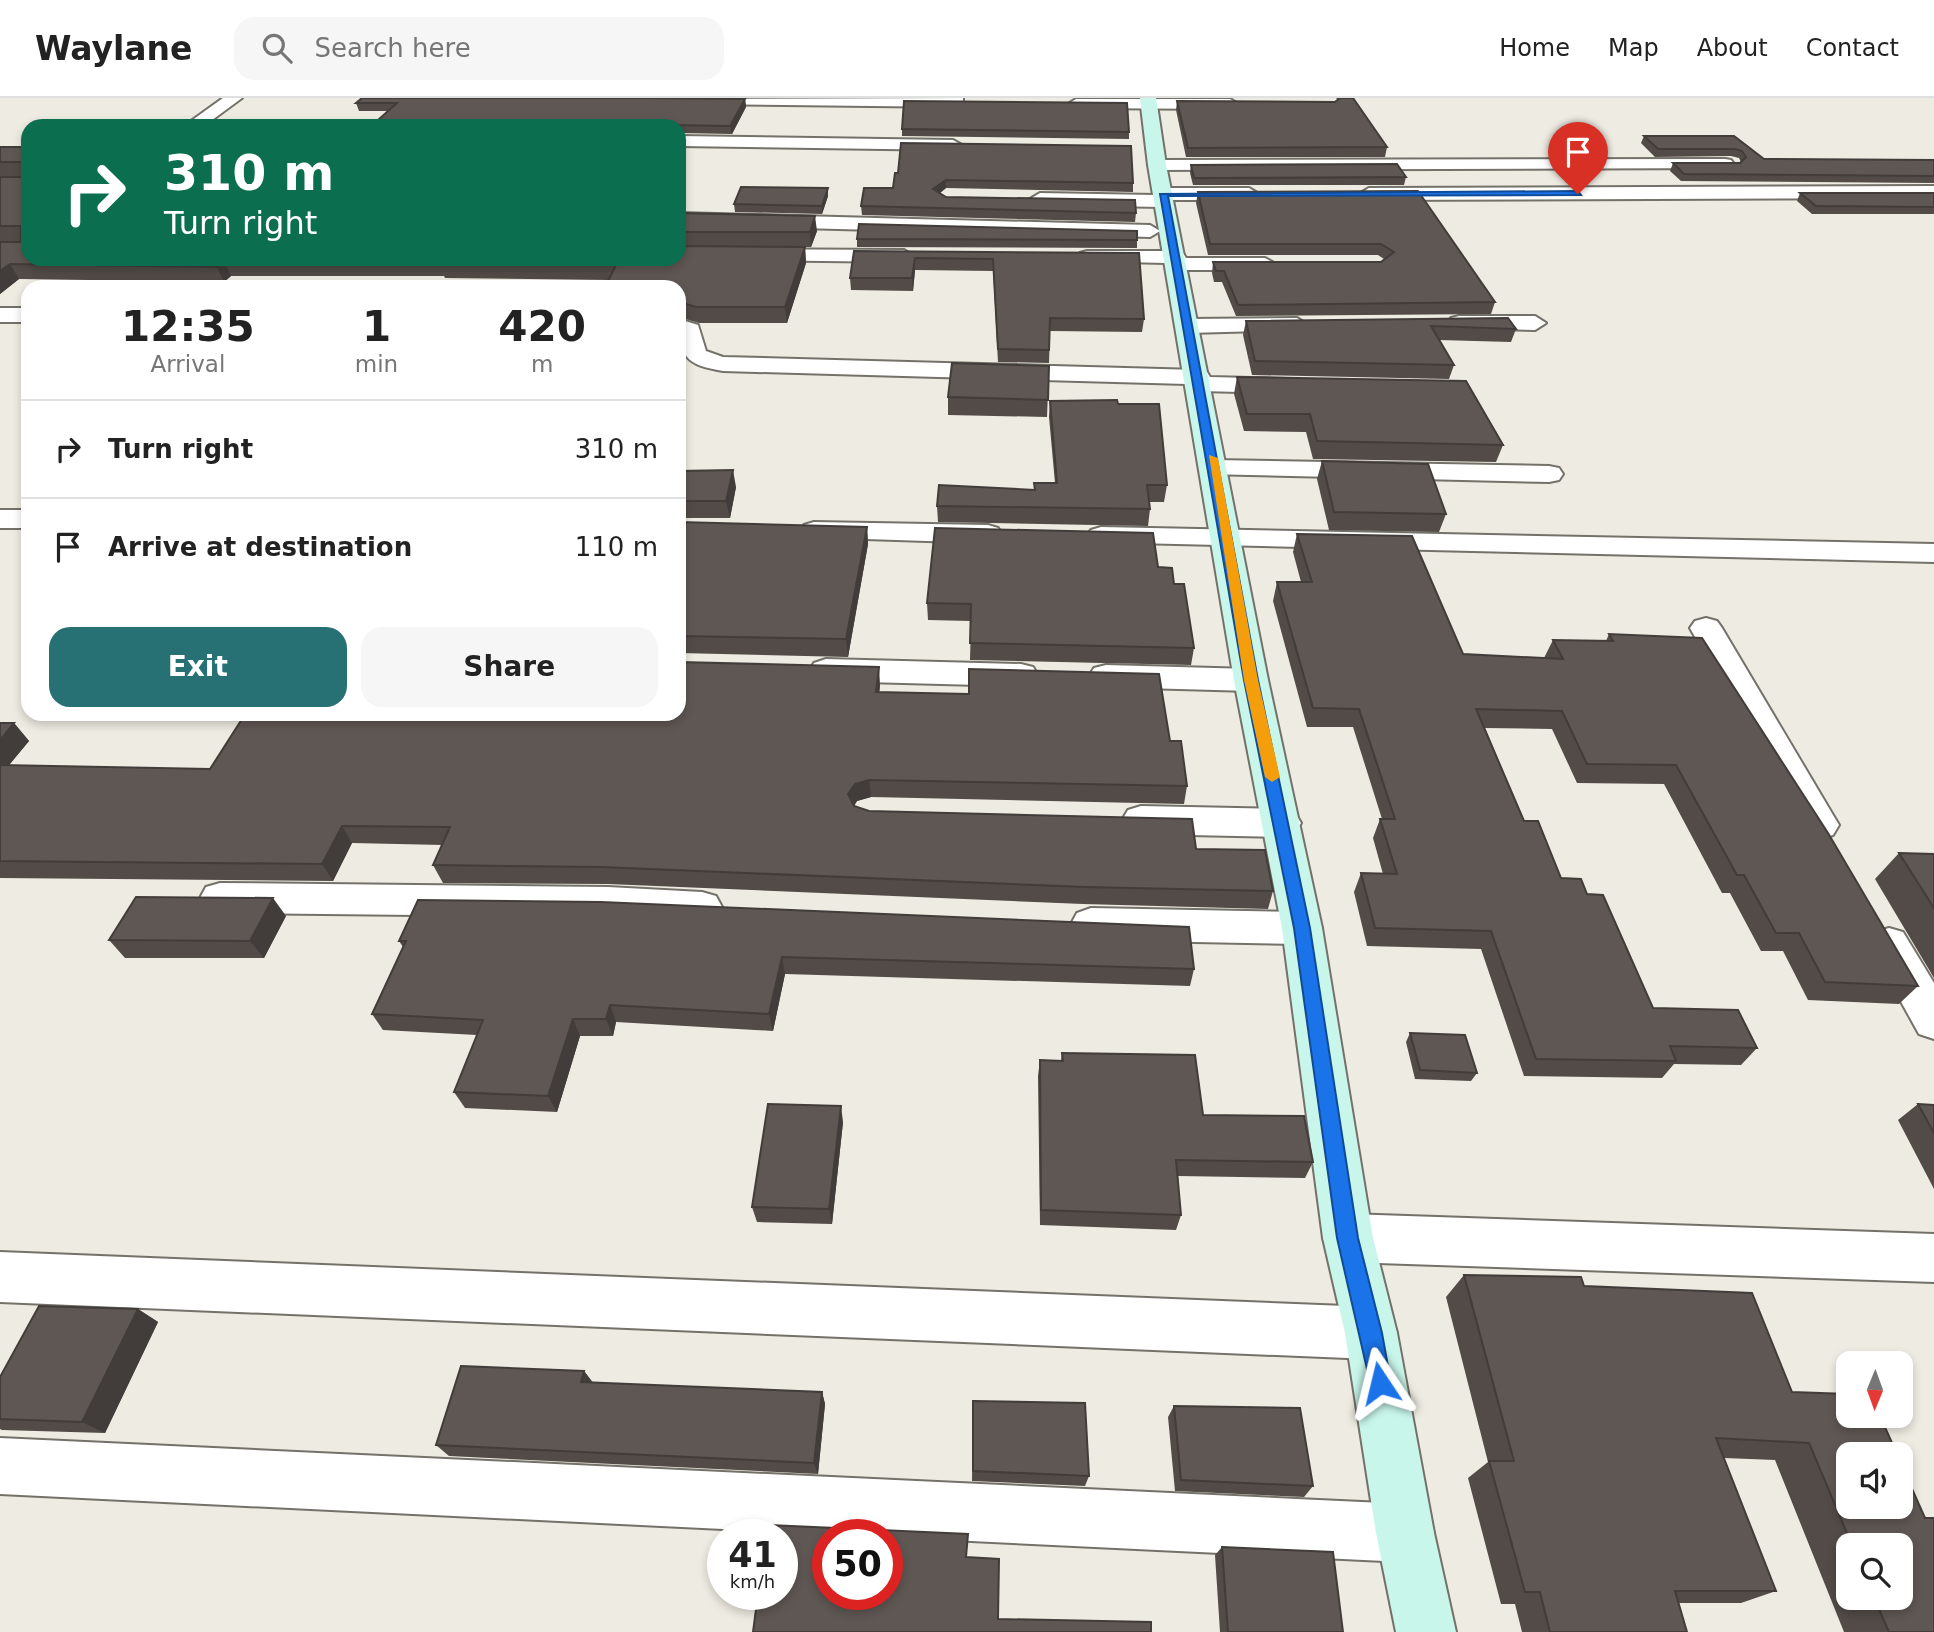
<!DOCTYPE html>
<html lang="en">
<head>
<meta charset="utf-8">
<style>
	body { margin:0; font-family:"DejaVu Sans",sans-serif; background:#f6f6f6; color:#222; height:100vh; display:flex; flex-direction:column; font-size:26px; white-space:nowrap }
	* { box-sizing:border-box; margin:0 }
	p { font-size:23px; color:#767676 }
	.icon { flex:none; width:38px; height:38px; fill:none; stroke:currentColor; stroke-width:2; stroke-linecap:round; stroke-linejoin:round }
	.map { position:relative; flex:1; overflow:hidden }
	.panel { position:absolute; left:21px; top:182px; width:665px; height:441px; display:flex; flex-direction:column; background:#fff; border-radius:21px; box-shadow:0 4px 10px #0003 }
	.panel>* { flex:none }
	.hud { position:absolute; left:21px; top:21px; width:665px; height:147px; border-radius:21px; box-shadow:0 4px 10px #0003; background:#0b6e4f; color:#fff; overflow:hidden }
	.needle { width:46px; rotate:181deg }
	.fabs { position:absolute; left:1836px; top:1253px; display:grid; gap:14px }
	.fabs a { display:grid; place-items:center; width:77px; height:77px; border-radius:14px; background:#fff; box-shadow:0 4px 10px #0003; font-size:35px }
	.speed { position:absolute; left:707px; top:1421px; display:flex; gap:14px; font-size:35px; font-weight:700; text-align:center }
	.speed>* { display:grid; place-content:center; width:91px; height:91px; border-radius:50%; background:#fff; box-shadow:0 4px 10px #0003; line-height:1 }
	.speed small { font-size:18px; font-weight:400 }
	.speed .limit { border:10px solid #d22; background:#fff; color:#111 }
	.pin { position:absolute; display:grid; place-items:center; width:60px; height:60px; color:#fff; margin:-72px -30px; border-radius:50% 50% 50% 0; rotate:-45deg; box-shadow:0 0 7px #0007 }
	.pin .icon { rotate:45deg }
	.me { position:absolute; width:77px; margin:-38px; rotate:350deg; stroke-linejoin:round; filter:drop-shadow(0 0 5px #0008) }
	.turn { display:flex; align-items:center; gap:24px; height:147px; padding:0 28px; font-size:32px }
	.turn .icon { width:91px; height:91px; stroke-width:2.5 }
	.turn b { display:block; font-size:49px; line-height:60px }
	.eta { display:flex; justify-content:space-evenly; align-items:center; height:119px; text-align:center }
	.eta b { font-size:42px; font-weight:700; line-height:49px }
	.primary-button { display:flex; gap:14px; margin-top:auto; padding:14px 28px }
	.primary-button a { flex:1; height:80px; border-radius:21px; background:#277175; color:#fff; font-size:28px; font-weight:700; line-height:80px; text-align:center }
	.primary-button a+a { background:#f6f6f6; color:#222 }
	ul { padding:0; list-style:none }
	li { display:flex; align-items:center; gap:21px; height:98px; padding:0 28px; border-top:2px solid #e0e0e0 }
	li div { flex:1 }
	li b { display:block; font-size:26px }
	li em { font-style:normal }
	header { display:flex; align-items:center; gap:42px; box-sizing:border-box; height:98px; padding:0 35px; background:#fff; border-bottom:2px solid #e0e0e0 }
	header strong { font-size:33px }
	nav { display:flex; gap:38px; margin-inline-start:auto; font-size:24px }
	.search { width:490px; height:63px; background:#f6f6f6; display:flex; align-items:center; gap:18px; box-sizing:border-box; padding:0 24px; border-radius:21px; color:#767676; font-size:26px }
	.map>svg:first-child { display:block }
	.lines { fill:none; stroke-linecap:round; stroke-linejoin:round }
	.minor-casing { stroke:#747169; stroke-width:4 }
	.secondary-casing { stroke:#747169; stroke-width:4 }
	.minor { fill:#fff; fill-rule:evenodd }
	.secondary { fill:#c8f6ea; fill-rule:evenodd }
	.wall { fill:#524b47; fill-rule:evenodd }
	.shaded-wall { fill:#423d3a }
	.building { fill:#5f5753; stroke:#423d3a; stroke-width:2; fill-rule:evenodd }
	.route { fill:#1a73e8; stroke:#114b97; stroke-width:2 }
	.slow { fill:#f59e0b }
</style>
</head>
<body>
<header>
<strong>Waylane</strong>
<div class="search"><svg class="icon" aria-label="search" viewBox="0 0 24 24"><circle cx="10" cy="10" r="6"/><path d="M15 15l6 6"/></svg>Search here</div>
<nav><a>Home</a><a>Map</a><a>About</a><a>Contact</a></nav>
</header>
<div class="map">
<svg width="1934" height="1534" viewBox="0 0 1934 1534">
	<rect width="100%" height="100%" fill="#eeebe2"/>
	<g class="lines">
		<defs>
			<path id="minor" d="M 223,0 L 242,0 L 204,28 L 184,28 Z
				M 963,0 L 963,8 L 957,9 L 691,6 L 683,1 Z
				M 1076,1 L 1230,1 L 1238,6 L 1230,11 L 1070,10 L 1068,6 Z
				M 679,38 L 953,42 L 962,47 L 953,52 L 679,48 Z
				M 1725,61 L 1731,62 L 1734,66 L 1731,70 L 1157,72 L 1148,67 L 1157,62 Z
				M 1934,88 L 1934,100 L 1369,102 L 1359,96 L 1369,90 Z
				M 1164,90 L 1249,90 L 1259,96 L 1249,102 L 1173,102 L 1171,107 L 1164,109 L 1040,107 L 1030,101 L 1040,95 L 1155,97 L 1157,92 Z
				M 679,115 L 1150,127 L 1160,133 L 1150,139 L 679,127 Z
				M 679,151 L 904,152 L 914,158 L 904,164 L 672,161 L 679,161 Z
				M 1087,153 L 1176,153 L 1183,155 L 1186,160 L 1265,160 L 1276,166 L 1265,172 L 1176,172 L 1169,170 L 1166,165 L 1080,163 L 1077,159 L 1080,155 Z
				M 0,210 L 28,210 L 28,224 L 0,224 Z
				M 1459,218 L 1535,218 L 1546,225 L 1535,232 L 1451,230 L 1448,225 L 1451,220 Z
				M 1297,220 L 1308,227 L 1305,232 L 1188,235 L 1177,228 L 1188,221 Z
				M 679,221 L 698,227 L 706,253 L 723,259 L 1198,272 L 1207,274 L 1210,279 L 1287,281 L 1296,283 L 1299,288 L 1296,293 L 1287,295 L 1199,293 L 1190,291 L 1187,286 L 723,273 C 686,267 679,259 679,221 Z
				M 1215,362 L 1549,368 L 1559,370 L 1563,376 L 1559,382 L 1549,384 L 1205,376 L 1201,370 L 1205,364 Z
				M 0,412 L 28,412 L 28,430 L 0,430 Z
				M 814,424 L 988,427 L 998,430 L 1002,436 L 998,442 L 988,445 L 804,439 L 800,433 L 804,427 Z
				M 1101,429 L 1934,446 L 1934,464 L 1091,444 L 1086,438 L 1091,432 Z
				M 1706,520 L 1717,523 L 1722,530 L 1833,717 L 1839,727 L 1833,737 L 1820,741 L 1807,737 L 1690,530 L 1695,523 Z
				M 826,561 L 1021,566 L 1033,569 L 1038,577 L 1033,585 L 1021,588 L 826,583 L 814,579 L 810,572 L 814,565 Z
				M 1106,567 L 1251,571 L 1263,574 L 1268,582 L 1263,590 L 1251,593 L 1106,589 L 1094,586 L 1089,578 L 1094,570 Z
				M 1141,708 L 1282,711 L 1295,715 L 1301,725 L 1295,735 L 1282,739 L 1141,736 L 1128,732 L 1122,722 L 1128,712 Z
				M 220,785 L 608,789 L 702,794 L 716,798 L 722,809 L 716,820 L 702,824 L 608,819 L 220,815 L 206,811 L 200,800 L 206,789 Z
				M 1091,810 L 1302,814 L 1316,819 L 1322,830 L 1316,841 L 1302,846 L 1091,842 L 1077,837 L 1071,826 L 1077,815 Z
				M 1889,830 L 1903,834 L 1934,885 L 1934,941 L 1919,936 L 1869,846 L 1875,834 Z
				M 1348,1116 L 1934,1136 L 1934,1184 L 1348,1164 L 1331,1157 L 1323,1140 L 1331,1123 Z
				M 0,1154 L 1371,1209 L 1389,1217 L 1397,1235 L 1389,1253 L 1371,1261 L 0,1204 Z
				M 0,1340 L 1405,1406 L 1425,1415 L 1434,1435 L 1425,1455 L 1405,1464 L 0,1396 Z"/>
			<path id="secondary" d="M 1140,0 L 1156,0 L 1166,67 L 1268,582 L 1322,830 L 1373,1140 L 1397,1235 L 1434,1435 L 1456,1534 L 1396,1534 L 1376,1435 L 1345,1235 L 1323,1140 L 1282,830 L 1234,582 L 1148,67 Z"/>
		</defs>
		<use href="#minor" class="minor-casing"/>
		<use href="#secondary" class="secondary-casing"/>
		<use href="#minor" class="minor"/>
		<use href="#secondary" class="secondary"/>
	</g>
	<path class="wall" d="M 1336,0 L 1353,0 L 1387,49 L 1385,59 L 1186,59 L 1176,12 L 1177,3 L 1335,4 L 1338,2 Z
		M 745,1 L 746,9 L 732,36 L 679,35 L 679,28 L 380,28 L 378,22 L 388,13 L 359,13 L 356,5 Z
		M 902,31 L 1129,34 L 1129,41 L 902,38 Z
		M 1644,38 L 1734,38 L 1764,61 L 1934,62 L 1934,85 L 1681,83 L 1670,73 L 1673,65 L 1740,65 L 1741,64 L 1739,60 L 1731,58 L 1655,59 L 1641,45 Z
		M 0,49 L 28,49 L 28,161 L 679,161 L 679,115 L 817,133 L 811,149 L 771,149 L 805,149 L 806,165 L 787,225 L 699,225 L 679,219 L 679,189 L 608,182 L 445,180 L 444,178 L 231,178 L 224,184 L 19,181 L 0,196 L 0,79 L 22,79 L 22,78 L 0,78 Z
		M 1191,67 L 1406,79 L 1404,87 L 1193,87 L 1190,75 Z
		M 895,75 L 1133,85 L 1133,94 L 946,90 L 940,95 L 946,99 L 1136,115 L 1135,124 L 862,117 L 861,108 L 893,90 Z
		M 1418,93 L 1495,204 L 1491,216 L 1236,218 L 1222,184 L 1214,184 L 1212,175 L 1213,164 L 1381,164 L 1384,161 L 1378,157 L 1208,157 L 1196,105 L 1198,94 Z
		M 1800,95 L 1934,95 L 1934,116 L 1812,116 L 1797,103 Z
		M 828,98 L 822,116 L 735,114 L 734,106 Z
		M 857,141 L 1137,142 L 1137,150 L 857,149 Z
		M 854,153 L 1139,155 L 1144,221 L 1142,234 L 1050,233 L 1049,265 L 998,264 L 993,173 L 915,172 L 913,193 L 851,192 L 850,180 Z
		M 1246,223 L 1516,231 L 1511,244 L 1439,242 L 1454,267 L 1449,281 L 1252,277 L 1243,237 Z
		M 1049,268 L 1047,319 L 948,317 L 948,299 Z
		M 1237,279 L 1503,347 L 1496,364 L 1313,361 L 1306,334 L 1244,333 L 1234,296 Z
		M 1050,303 L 1118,306 L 1167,387 L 1164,404 L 1149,404 L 1150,411 L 1148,428 L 938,424 L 937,408 L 1034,392 L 1055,385 L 1049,319 Z
		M 1322,363 L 1446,416 L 1439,434 L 1329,432 L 1317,381 Z
		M 679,373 L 736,389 L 730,420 L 679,420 Z
		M 679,424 L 867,429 L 868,446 L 848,559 L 679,555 Z
		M 1297,436 L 1463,556 L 1544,560 L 1553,542 L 1606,543 L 1609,536 L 1918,888 L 1899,906 L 1808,902 L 1783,853 L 1761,853 L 1730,795 L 1722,795 L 1664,686 L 1577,685 L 1552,631 L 1485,630 L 1524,723 L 1561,780 L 1587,796 L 1653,910 L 1757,950 L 1741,967 L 1674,966 L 1662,980 L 1524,978 L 1481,851 L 1367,848 L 1354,794 L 1361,775 L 1383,776 L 1373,740 L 1380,721 L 1382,721 L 1353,629 L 1307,629 L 1273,503 L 1277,484 L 1301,484 L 1293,454 Z
		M 1158,469 L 1174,486 L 1194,550 L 1191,567 L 970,562 L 971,523 L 928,522 L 927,505 Z
		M 880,587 L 879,594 L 1170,643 L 1187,688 L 1184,706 L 871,699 L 857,703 L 854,708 L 869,713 L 1196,751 L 1273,793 L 1268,811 L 1083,806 L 608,786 L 443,785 L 433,767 L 443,747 L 352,745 L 333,783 L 0,780 L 0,625 L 14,625 L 29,643 L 9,667 L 210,671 L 290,621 Z
		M 1899,755 L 1934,756 L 1934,880 L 1875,781 Z
		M 286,818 L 264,860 L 125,860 L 109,842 Z
		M 399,843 L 1194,871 L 1190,888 L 785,876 L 773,933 L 616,924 L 613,938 L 580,938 L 557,1014 L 465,1010 L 454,994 L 477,937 L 383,932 L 372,916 L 403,849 Z
		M 1410,935 L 1477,975 L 1471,983 L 1415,981 L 1406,944 Z
		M 1062,955 L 1203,1017 L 1313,1064 L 1305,1080 L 1178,1078 L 1181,1117 L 1176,1132 L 1040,1127 L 1038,978 L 1040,962 L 1061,963 Z
		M 1918,1006 L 1934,1007 L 1934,1091 L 1898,1022 Z
		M 843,1024 L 832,1126 L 757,1124 L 752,1109 Z
		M 1464,1177 L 1584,1188 L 1792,1294 L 1925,1420 L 1934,1534 L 1844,1534 L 1775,1362 L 1724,1360 L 1776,1493 L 1741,1505 L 1679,1505 L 1687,1534 L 1522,1534 L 1515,1506 L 1501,1506 L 1468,1380 L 1488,1364 L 1446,1199 ZM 1848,1447 L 1900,1447 L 1900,1500 L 1848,1500 Z
		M 138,1211 L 158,1224 L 105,1335 L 2,1332 L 0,1331 L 0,1279 Z
		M 584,1273 L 593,1285 L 822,1294 L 825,1306 L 818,1376 L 449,1358 L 436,1347 Z
		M 973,1303 L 1089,1378 L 1085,1388 L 972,1383 Z
		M 1174,1308 L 1313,1388 L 1304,1399 L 1175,1393 L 1168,1319 Z
		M 1222,1449 L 1343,1534 L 1220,1534 L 1215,1457 Z"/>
	<path class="shaded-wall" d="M 745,1 L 746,9 L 732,36 L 730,28 Z
		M 946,82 L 946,90 L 934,100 L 933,91 Z
		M 828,90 L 828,98 L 822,116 L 822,108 Z
		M 815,118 L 817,133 L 811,149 L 810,134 Z
		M 805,149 L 806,165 L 787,225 L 785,209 Z
		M 915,160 L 915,172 L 913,193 L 912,180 Z
		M 224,163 L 231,178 L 224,184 L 217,169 Z
		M 10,166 L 19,181 L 0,196 L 0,173 Z
		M 733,372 L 736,389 L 730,420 L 726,403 Z
		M 867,429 L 868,446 L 848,559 L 846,541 Z
		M 879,569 L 880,587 L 878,612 L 876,594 Z
		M 14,625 L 29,643 L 0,678 L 0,642 Z
		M 869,682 L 871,699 L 857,703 L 850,714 L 848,696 L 855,686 Z
		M 342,728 L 352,745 L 333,783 L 322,766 Z
		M 273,800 L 286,818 L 264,860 L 250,843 Z
		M 782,859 L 785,876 L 773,933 L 769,916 Z
		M 610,907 L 616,924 L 613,938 L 606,921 Z
		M 573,921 L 580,938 L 557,1014 L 548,998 Z
		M 841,1008 L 843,1024 L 832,1126 L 829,1111 Z
		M 138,1211 L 158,1224 L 105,1335 L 82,1324 Z
		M 584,1273 L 594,1286 L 581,1284 Z
		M 822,1294 L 825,1306 L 818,1376 L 814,1365 Z"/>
	<path class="building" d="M 362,0 L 639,0 L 745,1 L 730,28 L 378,22 L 397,5 L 356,5 Z
		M 1340,0 L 1353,0 L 1387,49 L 1188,50 L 1177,3 L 1335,4 Z
		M 904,3 L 1127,5 L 1129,34 L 902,31 Z
		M 1644,38 L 1734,38 L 1764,61 L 1934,62 L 1934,78 L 1684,76 L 1673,65 L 1740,65 L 1746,59 L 1742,53 L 1735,51 L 1658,51 Z
		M 901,45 L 1131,48 L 1133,85 L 946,82 L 933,91 L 946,99 L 1135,102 L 1136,115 L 861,108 L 864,90 L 893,90 L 895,75 L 898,75 Z
		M 0,49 L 28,49 L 28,161 L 679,161 L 679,148 L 805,149 L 785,209 L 696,209 L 679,204 L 679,189 L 605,189 L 616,167 L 440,165 L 441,163 L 224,163 L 217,169 L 10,166 L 0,173 L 0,144 L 21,144 L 21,128 L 0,128 L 0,79 L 22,79 L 22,64 L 0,64 Z
		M 1397,66 L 1406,79 L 1194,80 L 1191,67 Z
		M 741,89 L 828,90 L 822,108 L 734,106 Z
		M 1418,93 L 1495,204 L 1238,207 L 1224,173 L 1216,173 L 1213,164 L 1381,164 L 1394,154 L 1381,146 L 1210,146 L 1198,94 Z
		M 1800,95 L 1934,95 L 1934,109 L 1816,108 Z
		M 679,115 L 815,118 L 810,134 L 679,134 Z
		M 859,126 L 1137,133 L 1137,142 L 857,141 Z
		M 854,153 L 1139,155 L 1144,221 L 1050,220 L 1049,252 L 998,251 L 993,161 L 915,160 L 912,180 L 850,180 Z
		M 1508,220 L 1516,231 L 1431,228 L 1454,267 L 1255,263 L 1246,223 Z
		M 952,265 L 1049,268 L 1048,302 L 948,299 Z
		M 1237,279 L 1466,283 L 1503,347 L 1317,343 L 1310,316 L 1247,316 Z
		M 1117,302 L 1118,306 L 1159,306 L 1167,387 L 1147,387 L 1150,411 L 937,408 L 939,387 L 1035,392 L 1034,385 L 1057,385 L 1050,303 Z
		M 1322,363 L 1428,366 L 1446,416 L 1334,414 Z
		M 733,372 L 726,403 L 679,403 L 679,373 Z
		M 679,424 L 867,429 L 846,541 L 679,538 Z
		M 935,430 L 1153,435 L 1158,469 L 1172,470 L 1174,486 L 1184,486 L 1194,550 L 970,545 L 971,506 L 927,505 Z
		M 1297,436 L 1412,438 L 1463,556 L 1563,561 L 1553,542 L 1613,543 L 1609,536 L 1702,540 L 1828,735 L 1918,888 L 1825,884 L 1799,835 L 1776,835 L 1744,777 L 1737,777 L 1676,667 L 1587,666 L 1562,613 L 1476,611 L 1524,723 L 1538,723 L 1561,780 L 1581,781 L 1587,796 L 1603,797 L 1653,910 L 1738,912 L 1757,950 L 1670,948 L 1676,963 L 1536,961 L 1491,833 L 1375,830 L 1361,775 L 1397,776 L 1380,721 L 1395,721 L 1359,611 L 1313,610 L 1277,484 L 1312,484 Z
		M 679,564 L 879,569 L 876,594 L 969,596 L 969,571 L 1159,576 L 1170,643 L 1181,643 L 1187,688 L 869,682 L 855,686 L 848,696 L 854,708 L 869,713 L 1192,721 L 1196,751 L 1265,752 L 1273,793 L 1085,789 L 602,769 L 433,767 L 450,729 L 342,728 L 322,766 L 0,763 L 0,667 L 210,671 L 242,621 L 290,621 L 293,616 L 679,616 Z
		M 0,625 L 14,625 L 0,642 Z
		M 1899,755 L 1934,756 L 1934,810 Z
		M 136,799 L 273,800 L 250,843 L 109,842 Z
		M 418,802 L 601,804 L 1189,829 L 1194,871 L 782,859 L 769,916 L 610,907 L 606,921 L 573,921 L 548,998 L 454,994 L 483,922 L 372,916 L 406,843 L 399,843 Z
		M 1410,935 L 1465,937 L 1477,975 L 1420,972 Z
		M 1062,955 L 1195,957 L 1203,1017 L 1304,1018 L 1313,1064 L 1176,1062 L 1181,1117 L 1041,1112 L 1040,962 L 1063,963 Z
		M 768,1006 L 841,1008 L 829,1111 L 752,1109 Z
		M 1918,1006 L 1934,1007 L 1934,1035 Z
		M 1464,1177 L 1581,1179 L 1584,1188 L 1752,1195 L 1792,1294 L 1848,1296 L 1848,1318 L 1880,1318 L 1897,1356 L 1848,1356 L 1848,1409 L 1900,1409 L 1900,1364 L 1925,1420 L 1934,1420 L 1934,1534 L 1889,1534 L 1874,1500 L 1900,1500 L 1900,1447 L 1852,1447 L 1809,1345 L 1716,1340 L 1776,1493 L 1675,1493 L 1687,1534 L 1550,1534 L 1540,1494 L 1525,1494 L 1489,1363 L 1514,1363 Z
		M 39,1208 L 138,1211 L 82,1324 L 0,1321 L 0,1279 Z
		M 461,1268 L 584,1273 L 581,1284 L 822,1294 L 814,1365 L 436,1347 Z
		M 973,1303 L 1085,1305 L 1089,1378 L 973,1373 Z
		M 1174,1308 L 1300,1310 L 1313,1388 L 1181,1382 Z
		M 769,1427 L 968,1436 L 966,1459 L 999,1461 L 998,1521 L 1151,1524 L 1151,1534 L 753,1534 L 758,1496 L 782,1496 L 782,1437 L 767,1437 ZM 828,1437 L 887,1437 L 887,1496 L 828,1496 Z
		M 1222,1449 L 1333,1454 L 1343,1534 L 1228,1534 Z"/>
	<path class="route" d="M 1578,93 L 1581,97 L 1168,98 L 1258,582 L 1310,830 L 1358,1140 L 1382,1235 L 1391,1285 L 1388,1293 L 1380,1296 L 1372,1293 L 1337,1140 L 1294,830 L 1244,582 L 1160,96 Z"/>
	<path class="slow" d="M 1209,357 L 1218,360 L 1258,582 L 1280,679 L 1272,684 L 1265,679 L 1244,582 Z"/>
</svg>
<div class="fabs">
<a><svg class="needle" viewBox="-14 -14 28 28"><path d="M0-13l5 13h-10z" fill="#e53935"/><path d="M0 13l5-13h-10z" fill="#767676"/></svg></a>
<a><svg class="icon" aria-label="sound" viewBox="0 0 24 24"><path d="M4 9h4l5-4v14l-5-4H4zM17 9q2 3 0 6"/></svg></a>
<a><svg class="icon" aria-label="search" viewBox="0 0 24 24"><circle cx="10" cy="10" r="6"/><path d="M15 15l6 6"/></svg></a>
</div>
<div class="speed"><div>41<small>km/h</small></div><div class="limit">50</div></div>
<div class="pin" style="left:1578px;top:96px;background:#d93025"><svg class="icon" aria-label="arrive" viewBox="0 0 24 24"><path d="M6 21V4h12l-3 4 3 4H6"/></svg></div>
<svg class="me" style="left:1380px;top:1285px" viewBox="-20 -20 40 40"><path d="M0-17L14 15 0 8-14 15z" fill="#1a73e8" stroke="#fff" stroke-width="4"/></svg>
<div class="hud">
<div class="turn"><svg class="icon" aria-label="right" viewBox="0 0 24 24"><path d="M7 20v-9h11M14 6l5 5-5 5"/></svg><div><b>310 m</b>Turn right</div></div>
</div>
<section class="panel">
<div class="eta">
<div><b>12:35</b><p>Arrival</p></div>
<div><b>1</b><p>min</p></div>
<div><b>420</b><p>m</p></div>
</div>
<ul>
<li><svg class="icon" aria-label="right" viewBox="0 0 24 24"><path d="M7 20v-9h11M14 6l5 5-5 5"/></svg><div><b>Turn right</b></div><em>310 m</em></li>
<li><svg class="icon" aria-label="arrive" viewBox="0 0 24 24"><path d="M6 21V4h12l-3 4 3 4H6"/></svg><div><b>Arrive at destination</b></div><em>110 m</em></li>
</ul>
<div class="primary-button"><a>Exit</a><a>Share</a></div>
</section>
</div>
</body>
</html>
